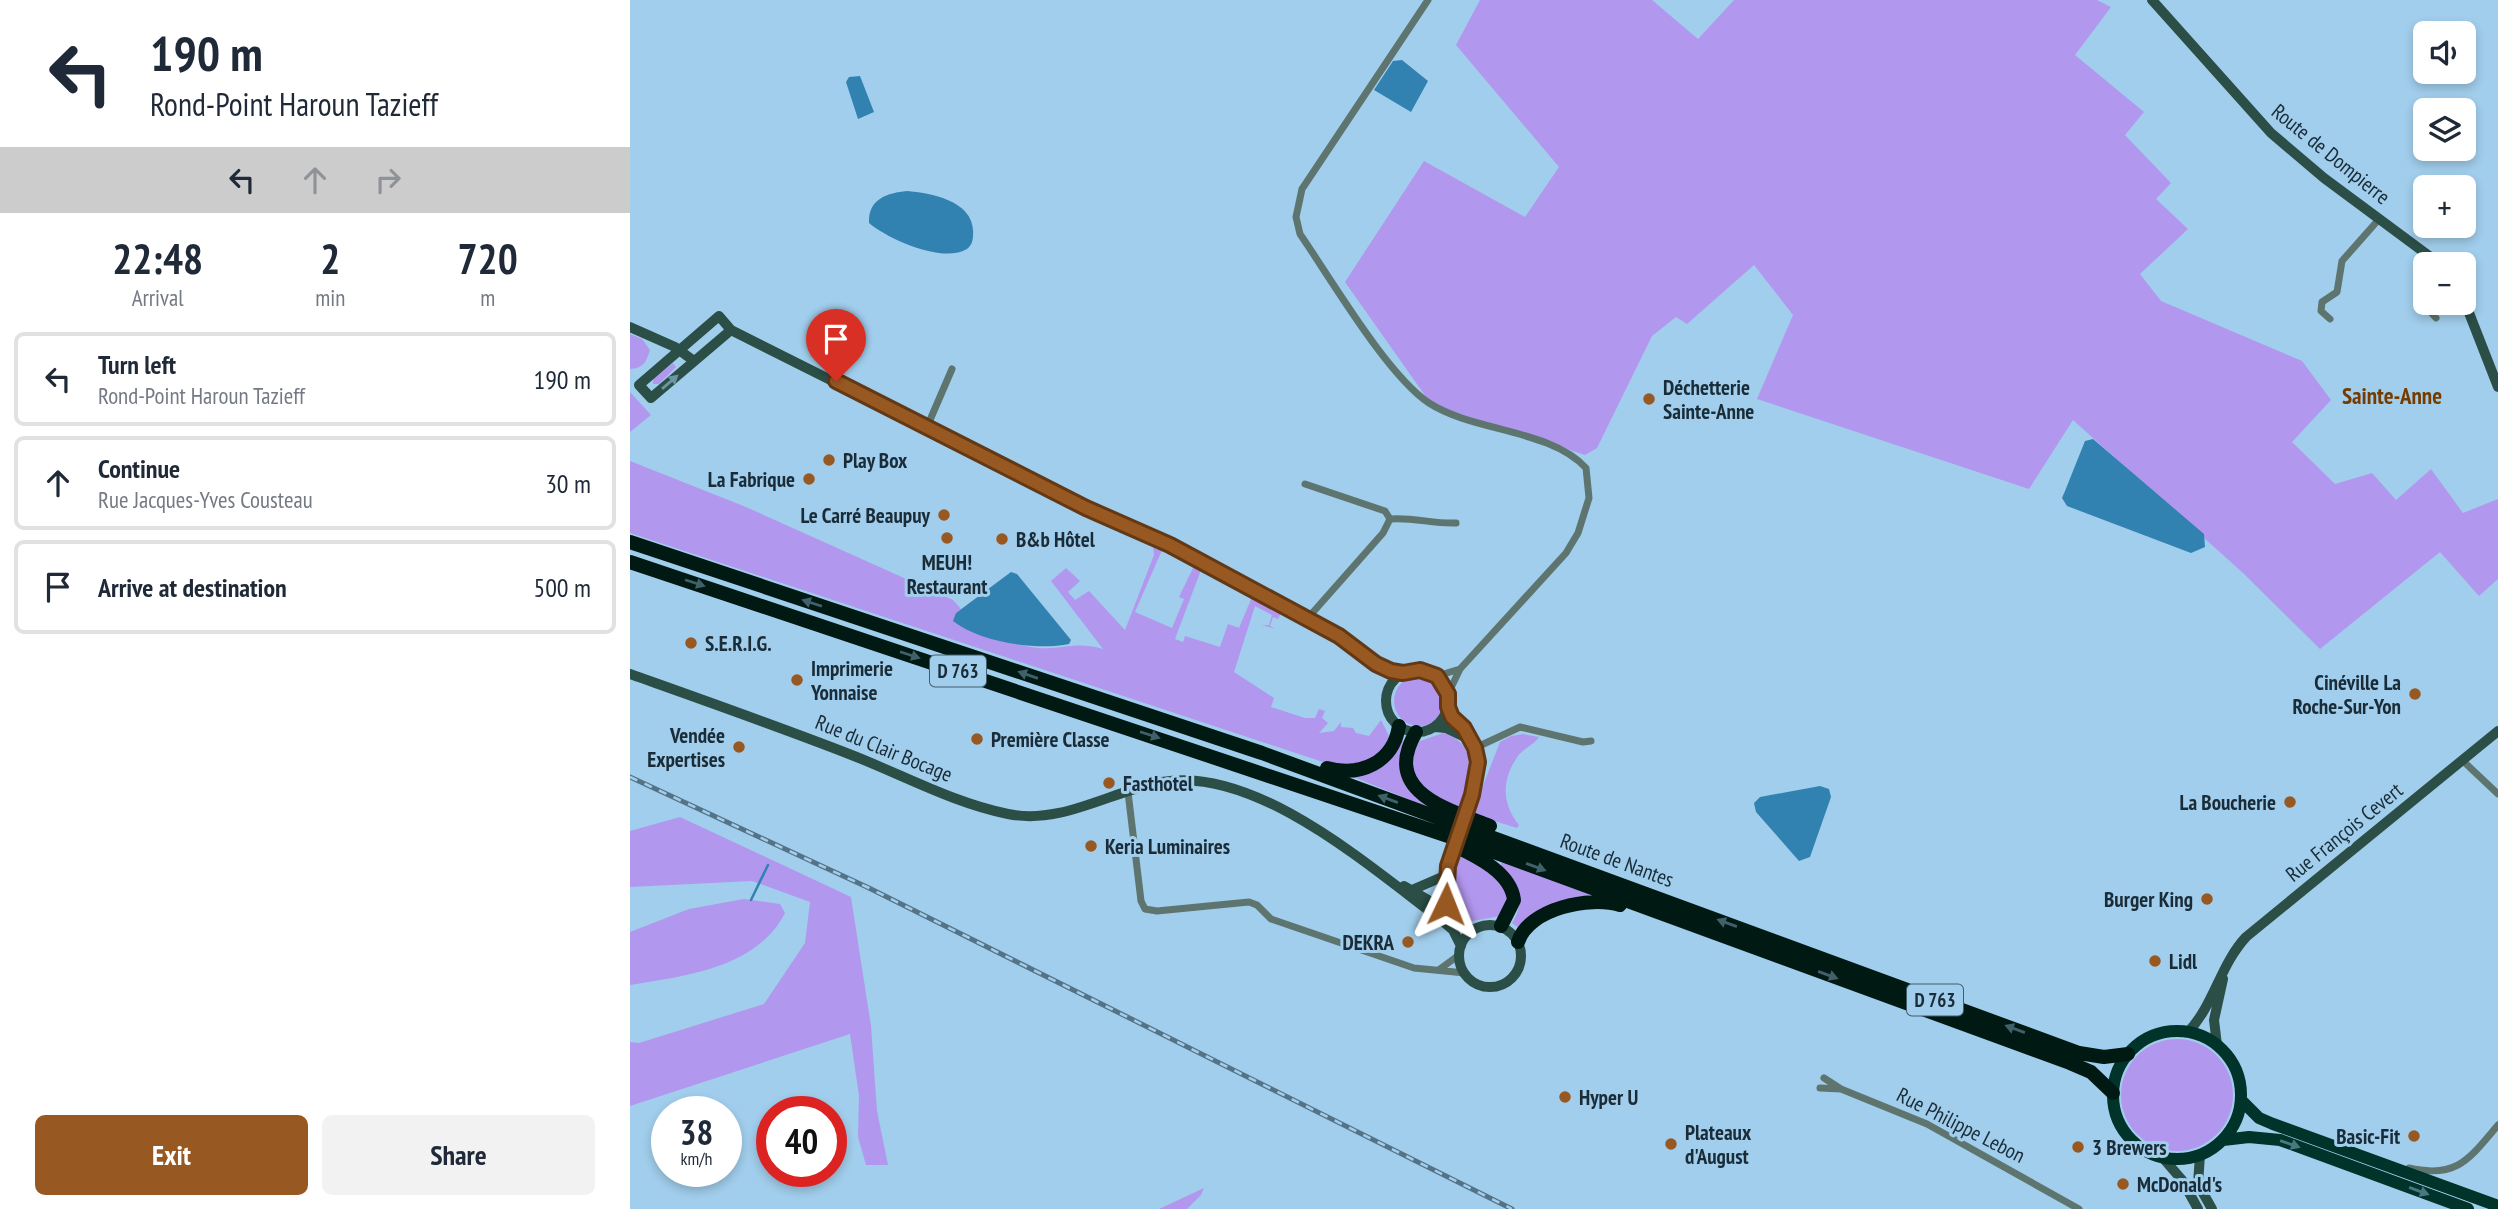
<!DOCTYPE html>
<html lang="en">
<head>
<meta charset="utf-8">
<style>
	body { margin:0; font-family:"PT Sans Narrow",sans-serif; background:#f2f2f3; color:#1f2937; height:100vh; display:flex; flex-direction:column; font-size:26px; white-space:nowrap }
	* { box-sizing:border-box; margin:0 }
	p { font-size:23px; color:#747a83 }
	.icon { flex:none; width:38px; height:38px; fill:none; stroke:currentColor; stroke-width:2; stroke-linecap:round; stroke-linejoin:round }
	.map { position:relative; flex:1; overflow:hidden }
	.drawer { display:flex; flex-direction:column; background:#fff; width:630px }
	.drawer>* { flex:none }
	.banner { background:#fff; color:#1f2937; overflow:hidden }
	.controls { position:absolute; left:1783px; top:21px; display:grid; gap:14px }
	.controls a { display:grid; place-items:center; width:63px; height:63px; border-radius:10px; background:#fff; box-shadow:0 4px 10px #0003; font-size:35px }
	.speed { position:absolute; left:21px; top:1096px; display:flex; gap:14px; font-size:35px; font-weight:700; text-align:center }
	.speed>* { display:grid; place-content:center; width:91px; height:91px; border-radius:50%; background:#fff; box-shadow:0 4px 10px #0003; line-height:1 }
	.speed small { font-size:18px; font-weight:400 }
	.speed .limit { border:10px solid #d22; background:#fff; color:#111 }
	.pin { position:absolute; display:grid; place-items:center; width:60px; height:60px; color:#fff; margin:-72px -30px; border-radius:50% 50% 50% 0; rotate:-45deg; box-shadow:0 0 7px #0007 }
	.pin .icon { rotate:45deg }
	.me { position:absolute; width:77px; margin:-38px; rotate:2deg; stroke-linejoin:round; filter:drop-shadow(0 0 5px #0008) }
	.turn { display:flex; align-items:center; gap:24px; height:147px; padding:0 35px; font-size:32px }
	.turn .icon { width:91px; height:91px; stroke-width:2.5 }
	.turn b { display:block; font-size:49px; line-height:60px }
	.lanes { display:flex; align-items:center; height:66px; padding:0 35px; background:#0003; justify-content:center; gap:35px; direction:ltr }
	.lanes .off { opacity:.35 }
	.eta { display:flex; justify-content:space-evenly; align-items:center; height:119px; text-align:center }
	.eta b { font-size:42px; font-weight:700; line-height:49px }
	.primary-button { display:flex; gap:14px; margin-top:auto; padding:14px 35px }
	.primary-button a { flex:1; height:80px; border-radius:10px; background:#985821; color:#fff; font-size:28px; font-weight:700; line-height:80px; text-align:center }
	.primary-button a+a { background:#f2f2f3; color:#1f2937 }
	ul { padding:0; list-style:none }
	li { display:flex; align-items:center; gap:21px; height:94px; margin:0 14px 10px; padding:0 21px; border:4px solid #e0e1e3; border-radius:10px }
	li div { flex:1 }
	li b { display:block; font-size:26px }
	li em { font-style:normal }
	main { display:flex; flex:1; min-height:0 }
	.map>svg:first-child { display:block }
	.green { fill:#b297ef }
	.water { fill:#3182b0 }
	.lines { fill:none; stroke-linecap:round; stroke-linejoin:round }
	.stream { stroke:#3182b0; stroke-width:2.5 }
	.street { stroke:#5e756f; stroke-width:7 }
	.secondary { stroke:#2b4e46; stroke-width:10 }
	.primary { stroke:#00332a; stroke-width:12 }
	.highway { stroke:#001913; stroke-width:14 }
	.rail-casing { stroke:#557387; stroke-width:5 }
	.rail { stroke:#a1ceec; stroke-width:2.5; stroke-dasharray:8; stroke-linecap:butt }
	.secondary-bridge { stroke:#2b4e46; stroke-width:10 }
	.oneway { fill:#6c94a1 }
	.oneway2 { fill:#40616a }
	.oneway3 { fill:#487981 }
	.route-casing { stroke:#633915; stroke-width:18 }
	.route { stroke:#985821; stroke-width:12 }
	.poi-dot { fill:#985821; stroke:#a1ceec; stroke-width:2.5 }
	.labels { text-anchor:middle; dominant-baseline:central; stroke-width:6; stroke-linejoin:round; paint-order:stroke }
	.shield { fill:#a1ceec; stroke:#425d6d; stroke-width:2 }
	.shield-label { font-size:19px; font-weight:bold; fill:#1a2c37 }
	.street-label { font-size:21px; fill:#1a2c37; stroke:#a1ceec }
	.poi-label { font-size:21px; font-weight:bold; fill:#1a2c37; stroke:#a1ceec; text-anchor:start }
	.neighbourhood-label { font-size:23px; font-weight:bold; fill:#743c01; stroke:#a1ceec }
</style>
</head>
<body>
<main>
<section class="drawer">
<div class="banner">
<div class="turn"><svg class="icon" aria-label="left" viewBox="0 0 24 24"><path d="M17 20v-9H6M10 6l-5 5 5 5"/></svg><div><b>190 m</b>Rond-Point Haroun Tazieff</div></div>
<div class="lanes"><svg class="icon" aria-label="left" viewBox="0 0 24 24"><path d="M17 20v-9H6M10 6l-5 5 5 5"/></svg><svg class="icon off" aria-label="ahead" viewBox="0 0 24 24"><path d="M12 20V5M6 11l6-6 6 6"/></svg><svg class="icon off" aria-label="right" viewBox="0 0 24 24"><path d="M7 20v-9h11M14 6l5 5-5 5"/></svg></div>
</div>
<div class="eta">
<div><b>22:48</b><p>Arrival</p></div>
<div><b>2</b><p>min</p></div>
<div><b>720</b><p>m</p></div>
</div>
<ul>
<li><svg class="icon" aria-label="left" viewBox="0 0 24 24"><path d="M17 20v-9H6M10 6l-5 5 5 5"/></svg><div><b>Turn left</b><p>Rond-Point Haroun Tazieff</p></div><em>190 m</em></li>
<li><svg class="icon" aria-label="ahead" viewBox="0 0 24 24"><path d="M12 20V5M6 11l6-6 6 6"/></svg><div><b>Continue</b><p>Rue Jacques-Yves Cousteau</p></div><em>30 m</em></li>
<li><svg class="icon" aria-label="arrive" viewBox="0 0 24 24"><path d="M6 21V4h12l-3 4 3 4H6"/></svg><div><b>Arrive at destination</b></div><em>500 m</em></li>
</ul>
<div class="primary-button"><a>Exit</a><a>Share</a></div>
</section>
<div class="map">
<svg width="1868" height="1209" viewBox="0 0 1868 1209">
	<rect width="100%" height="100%" fill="#a1ceec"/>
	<path class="green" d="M 850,0 L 1022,0 L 1068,39 L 1104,0 L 1467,0 L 1481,7 L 1445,55 L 1514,112 L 1495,135 L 1541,183 L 1526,199 L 1558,229 L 1510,274 L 1531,301 L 1672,361 L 1701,400 L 1662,442 L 1705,484 L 1742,473 L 1766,500 L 1801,469 L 1833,513 L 1868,499 L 1868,579 L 1849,596 L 1810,552 L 1690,649 L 1613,573 L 1443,420 L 1399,489 L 1127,399 L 1163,315 L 1124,265 L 1057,324 L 1046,317 L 1022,336 L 967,448 L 955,455 L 801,404 L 715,282 L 794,161 L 895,217 L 929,167 L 826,45 Z
		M 0,334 L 12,339 L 20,350 C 16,362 14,368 0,369 Z
		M 43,363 L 46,367 L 29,384 L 23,384 L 23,379 Z
		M 0,392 L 21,415 L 0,432 Z
		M 0,461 L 116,507 L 323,600 L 331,609 L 326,613 L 328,625 C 353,634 380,645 408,648 C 433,650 445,641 473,649 L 421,581 L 436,568 L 450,581 L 438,592 L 445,600 L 459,591 L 495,630 L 524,555 L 523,546 L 532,550 L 505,612 L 542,628 L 554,599 L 549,597 L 564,566 L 571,570 L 545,639 L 553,642 L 555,636 L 590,647 L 598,624 L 609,628 L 622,597 L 651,613 L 648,619 L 643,617 L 640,626 L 645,629 L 632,625 L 639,625 L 642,615 L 625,606 L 604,672 L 644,698 L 641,707 L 675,718 L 685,718 L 689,709 L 695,711 L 692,718 L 698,723 L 689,733 L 704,731 L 711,722 L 711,727 L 723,728 L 726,733 L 739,736 L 751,720 L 759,736 L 754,748 L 731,767 L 699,764 L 0,533 Z
		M764 701a25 25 0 1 1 50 0a25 25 0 1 1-50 0Z
		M 813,733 C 851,744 840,781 829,810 L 814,803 L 782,777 L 785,743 Z
		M 893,734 L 909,737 C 904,745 894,748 888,756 C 872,778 871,803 889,825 L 887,828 L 842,814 L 870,742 L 881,736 Z
		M 770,739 L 776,742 L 772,762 L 815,814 L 721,776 Z
		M 50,817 L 221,897 L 241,1026 L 247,1111 L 258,1165 L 236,1165 L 228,1137 L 229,1096 L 220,1034 L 0,1106 L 0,1042 L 9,1043 L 134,1004 L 175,943 L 180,902 L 122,881 L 0,887 L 0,831 Z
		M 830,852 L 852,862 L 881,898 L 871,916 L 836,922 L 825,916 L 821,896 Z
		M 872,861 L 960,894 L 953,900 L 889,928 L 882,923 C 896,900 890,884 870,867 Z
		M 114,899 L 150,904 L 155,913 C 127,968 55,976 0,985 L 0,932 L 59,909 Z
		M1491 1095a56 56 0 1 1 112 0a56 56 0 1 1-112 0Z
		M 574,1188 L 571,1195 L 557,1209 L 529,1209 Z"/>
	<path class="water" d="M 772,60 L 798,81 L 781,112 L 744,90 L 763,61 Z
		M 230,76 L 244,112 L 228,119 L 216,82 L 219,77 Z
		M 277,191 C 301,193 346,201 343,235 C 343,240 342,245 337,249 C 313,264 258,239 239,223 C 238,199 257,193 277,191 Z
		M 1463,439 L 1574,534 L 1575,547 L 1561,553 L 1437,506 L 1432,498 L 1435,491 L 1455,441 Z
		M 381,572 L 387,574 L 441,640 L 439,644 C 407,651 349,642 323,621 L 326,613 Z
		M 1190,786 L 1199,789 L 1201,797 L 1180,857 L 1169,861 L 1126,812 L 1124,803 L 1130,797 Z"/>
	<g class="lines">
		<path class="stream" d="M 121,900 L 138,865"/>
		<path class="street" d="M 798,0 L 672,189 L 666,217 L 670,234 C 701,279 757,375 799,403 C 844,432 920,429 956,468 L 959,498 L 948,533 L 936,553 L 830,669 L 818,694
			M 1794,305 L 1806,318
			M 1700,319 L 1691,311 L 1692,302 L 1707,292 L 1712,261 L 1750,218
			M 297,427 L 322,369
			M 675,484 L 755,511 L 760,519
			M 760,519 C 783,517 803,524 826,523
			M 677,619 L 753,533 L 760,519
			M 807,676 L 830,669
			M 845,748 L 890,727 L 953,742 L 961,741
			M 1833,761 L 1868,794
			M 498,792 L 511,901 L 515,909 L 527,911 L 619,902 L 627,905 L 641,919 L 784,968 L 835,973
			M 810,969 L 829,955
			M 1194,1078 L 1211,1089 L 1297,1124 L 1449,1209
			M 1190,1088 L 1211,1089
			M 1779,1168 C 1827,1179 1839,1159 1868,1125"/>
		<path class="secondary" d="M 1522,0 L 1641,133 L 1694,178 L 1810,264
			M 1834,300 L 1868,387
			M 0,327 L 45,347 L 64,361
			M 101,330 L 21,398 L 9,385 L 89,316 L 101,330 L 456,508 L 540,545 L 709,636 L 746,664 L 773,673
			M756 701a31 31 0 1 1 62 0a31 31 0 1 1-62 0Z
			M 0,674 C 73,700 147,726 219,754 C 271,774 323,803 378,814 C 432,825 481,791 532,782 C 625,765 740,867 810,919 L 823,930 L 831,946
			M 818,707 L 845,748 L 847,779 L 842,795
			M 805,727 L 816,728 L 839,739
			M 818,866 L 816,904 L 819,916
			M 774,886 L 807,905 L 825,924 L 843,929
			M 782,890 L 812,877
			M829 956a31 31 0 1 1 62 0a31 31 0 1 1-62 0Z
			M 1558,1032 C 1584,1005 1590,965 1616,937 L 1868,731
			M 1587,1045 L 1584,1020 L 1593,979
			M 1570,1155 L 1568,1184 L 1582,1209
			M 1533,1158 L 1552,1180 L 1568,1209"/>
		<path class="primary" d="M1483 1095a64 64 0 1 1 128 0a64 64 0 1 1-128 0Z
			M 1611,1100 L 1629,1118 L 1643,1124 L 1868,1206
			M 1593,1140 L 1619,1137 L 1650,1140 L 1838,1209"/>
		<path class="highway" d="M 0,542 L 632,753 L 1449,1053 L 1474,1057 L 1498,1054
			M 0,562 L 842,844 L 1440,1063 L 1461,1072 L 1483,1093
			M 786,732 C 751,792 817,809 860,826
			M 697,768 C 730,777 763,763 769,726
			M 825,846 C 848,857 881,873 884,900 L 871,926
			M 888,942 C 899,908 960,896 990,905"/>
		<defs>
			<path id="rail" d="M 0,777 L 239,888 L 882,1209"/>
		</defs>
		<use href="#rail" class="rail-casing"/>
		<use href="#rail" class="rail"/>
		<path class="secondary-bridge" d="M 818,866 L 842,795"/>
	</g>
	<defs><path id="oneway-solid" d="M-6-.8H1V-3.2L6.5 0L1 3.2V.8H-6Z" transform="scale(1.75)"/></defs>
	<use class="oneway" href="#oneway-solid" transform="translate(40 382) rotate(-41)"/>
	<g class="oneway2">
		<use href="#oneway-solid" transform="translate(65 583) rotate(18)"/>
		<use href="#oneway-solid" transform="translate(182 603) rotate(-162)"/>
		<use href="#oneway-solid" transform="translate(280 655) rotate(18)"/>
		<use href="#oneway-solid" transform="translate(398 675) rotate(-161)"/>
		<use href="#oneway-solid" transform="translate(520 735) rotate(18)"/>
		<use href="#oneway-solid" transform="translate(758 799) rotate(-160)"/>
		<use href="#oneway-solid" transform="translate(906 867) rotate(20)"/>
		<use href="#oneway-solid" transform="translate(1097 923) rotate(-160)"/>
		<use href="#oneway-solid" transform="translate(1198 975) rotate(20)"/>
		<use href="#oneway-solid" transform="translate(1385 1029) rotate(-160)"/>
	</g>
	<g class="oneway3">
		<use href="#oneway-solid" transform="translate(1660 1144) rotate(19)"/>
		<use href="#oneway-solid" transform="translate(1789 1191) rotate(20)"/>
	</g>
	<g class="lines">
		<defs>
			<path id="route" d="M 206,381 L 456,508 L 540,545 L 709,636 L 746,664 L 761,671 L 773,673 L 790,670 L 807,676 L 818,694 L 818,707 L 822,717 L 834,728 L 845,748 L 848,762 L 842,795 L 818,866 L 816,904"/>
		</defs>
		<use href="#route" class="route-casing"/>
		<use href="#route" class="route"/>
	</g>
	<g class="poi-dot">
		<circle cx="1019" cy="399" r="7"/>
		<circle cx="199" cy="460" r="7"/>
		<circle cx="179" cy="479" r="7"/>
		<circle cx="314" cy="515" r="7"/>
		<circle cx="317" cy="538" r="7"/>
		<circle cx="372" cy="539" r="7"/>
		<circle cx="61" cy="643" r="7"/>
		<circle cx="167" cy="680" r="7"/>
		<circle cx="1785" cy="694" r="7"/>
		<circle cx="347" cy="739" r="7"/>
		<circle cx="109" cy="747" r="7"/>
		<circle cx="479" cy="783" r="7"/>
		<circle cx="1660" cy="802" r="7"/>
		<circle cx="461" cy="846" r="7"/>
		<circle cx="1577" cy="899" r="7"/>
		<circle cx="778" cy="942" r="7"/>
		<circle cx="1525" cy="961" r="7"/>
		<circle cx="935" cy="1097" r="7"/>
		<circle cx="1784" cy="1136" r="7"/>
		<circle cx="1041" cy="1144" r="7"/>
		<circle cx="1448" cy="1147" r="7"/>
		<circle cx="1493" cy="1184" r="7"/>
	</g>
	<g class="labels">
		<g class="shield">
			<rect x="300" y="655.5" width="56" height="31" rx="5"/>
			<rect x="1277" y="984.5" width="56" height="31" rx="5"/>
		</g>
		<g class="shield-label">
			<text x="328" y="671">D 763</text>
			<text x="1305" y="1000">D 763</text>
		</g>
		<g class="street-label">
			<text transform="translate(1701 154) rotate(39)">Route de Dompierre</text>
			<text transform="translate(254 748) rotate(22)">Rue du Clair Bocage</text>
			<text transform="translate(1714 832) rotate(-39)">Rue François Cevert</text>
			<text transform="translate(987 860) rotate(20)">Route de Nantes</text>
			<text transform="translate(1331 1125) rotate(27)">Rue Philippe Lebon</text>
		</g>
		<g class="poi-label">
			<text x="1033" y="387">Déchetterie<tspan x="1033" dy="24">Sainte-Anne</tspan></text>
			<text x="213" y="460">Play Box</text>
			<text x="165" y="479" text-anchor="end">La Fabrique</text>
			<text x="300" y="515" text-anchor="end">Le Carré Beaupuy</text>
			<text x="386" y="539">B&amp;b Hôtel</text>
			<text x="317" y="562" text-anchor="middle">MEUH!<tspan x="317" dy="24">Restaurant</tspan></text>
			<text x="75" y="643">S.E.R.I.G.</text>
			<text x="181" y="668">Imprimerie<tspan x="181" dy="24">Yonnaise</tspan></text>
			<text x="1771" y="682" text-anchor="end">Cinéville La<tspan x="1771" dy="24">Roche-Sur-Yon</tspan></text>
			<text x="95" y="735" text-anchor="end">Vendée<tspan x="95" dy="24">Expertises</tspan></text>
			<text x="361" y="739">Première Classe</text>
			<text x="493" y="783">Fasthotel</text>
			<text x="1646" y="802" text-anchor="end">La Boucherie</text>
			<text x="475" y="846">Keria Luminaires</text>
			<text x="1563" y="899" text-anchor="end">Burger King</text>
			<text x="764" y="942" text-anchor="end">DEKRA</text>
			<text x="1539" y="961">Lidl</text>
			<text x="949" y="1097">Hyper U</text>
			<text x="1055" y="1132">Plateaux<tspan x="1055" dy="24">d'August</tspan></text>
			<text x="1770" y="1136" text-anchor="end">Basic-Fit</text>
			<text x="1462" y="1147">3 Brewers</text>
			<text x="1507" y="1184">McDonald's</text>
		</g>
		<g class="neighbourhood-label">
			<text x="1762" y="395">Sainte-Anne</text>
		</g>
	</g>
</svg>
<div class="controls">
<a><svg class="icon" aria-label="sound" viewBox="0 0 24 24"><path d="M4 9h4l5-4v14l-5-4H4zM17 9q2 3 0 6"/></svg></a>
<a><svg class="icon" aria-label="layers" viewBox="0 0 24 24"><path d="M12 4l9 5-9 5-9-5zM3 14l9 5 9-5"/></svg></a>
<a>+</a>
<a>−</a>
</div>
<div class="speed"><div>38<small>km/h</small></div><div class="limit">40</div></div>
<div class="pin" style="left:206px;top:381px;background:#d93025"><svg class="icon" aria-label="arrive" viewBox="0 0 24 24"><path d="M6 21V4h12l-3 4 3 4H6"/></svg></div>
<svg class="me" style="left:816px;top:904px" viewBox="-20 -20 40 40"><path d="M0-17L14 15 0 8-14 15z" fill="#985821" stroke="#fff" stroke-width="4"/></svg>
</div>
</main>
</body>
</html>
